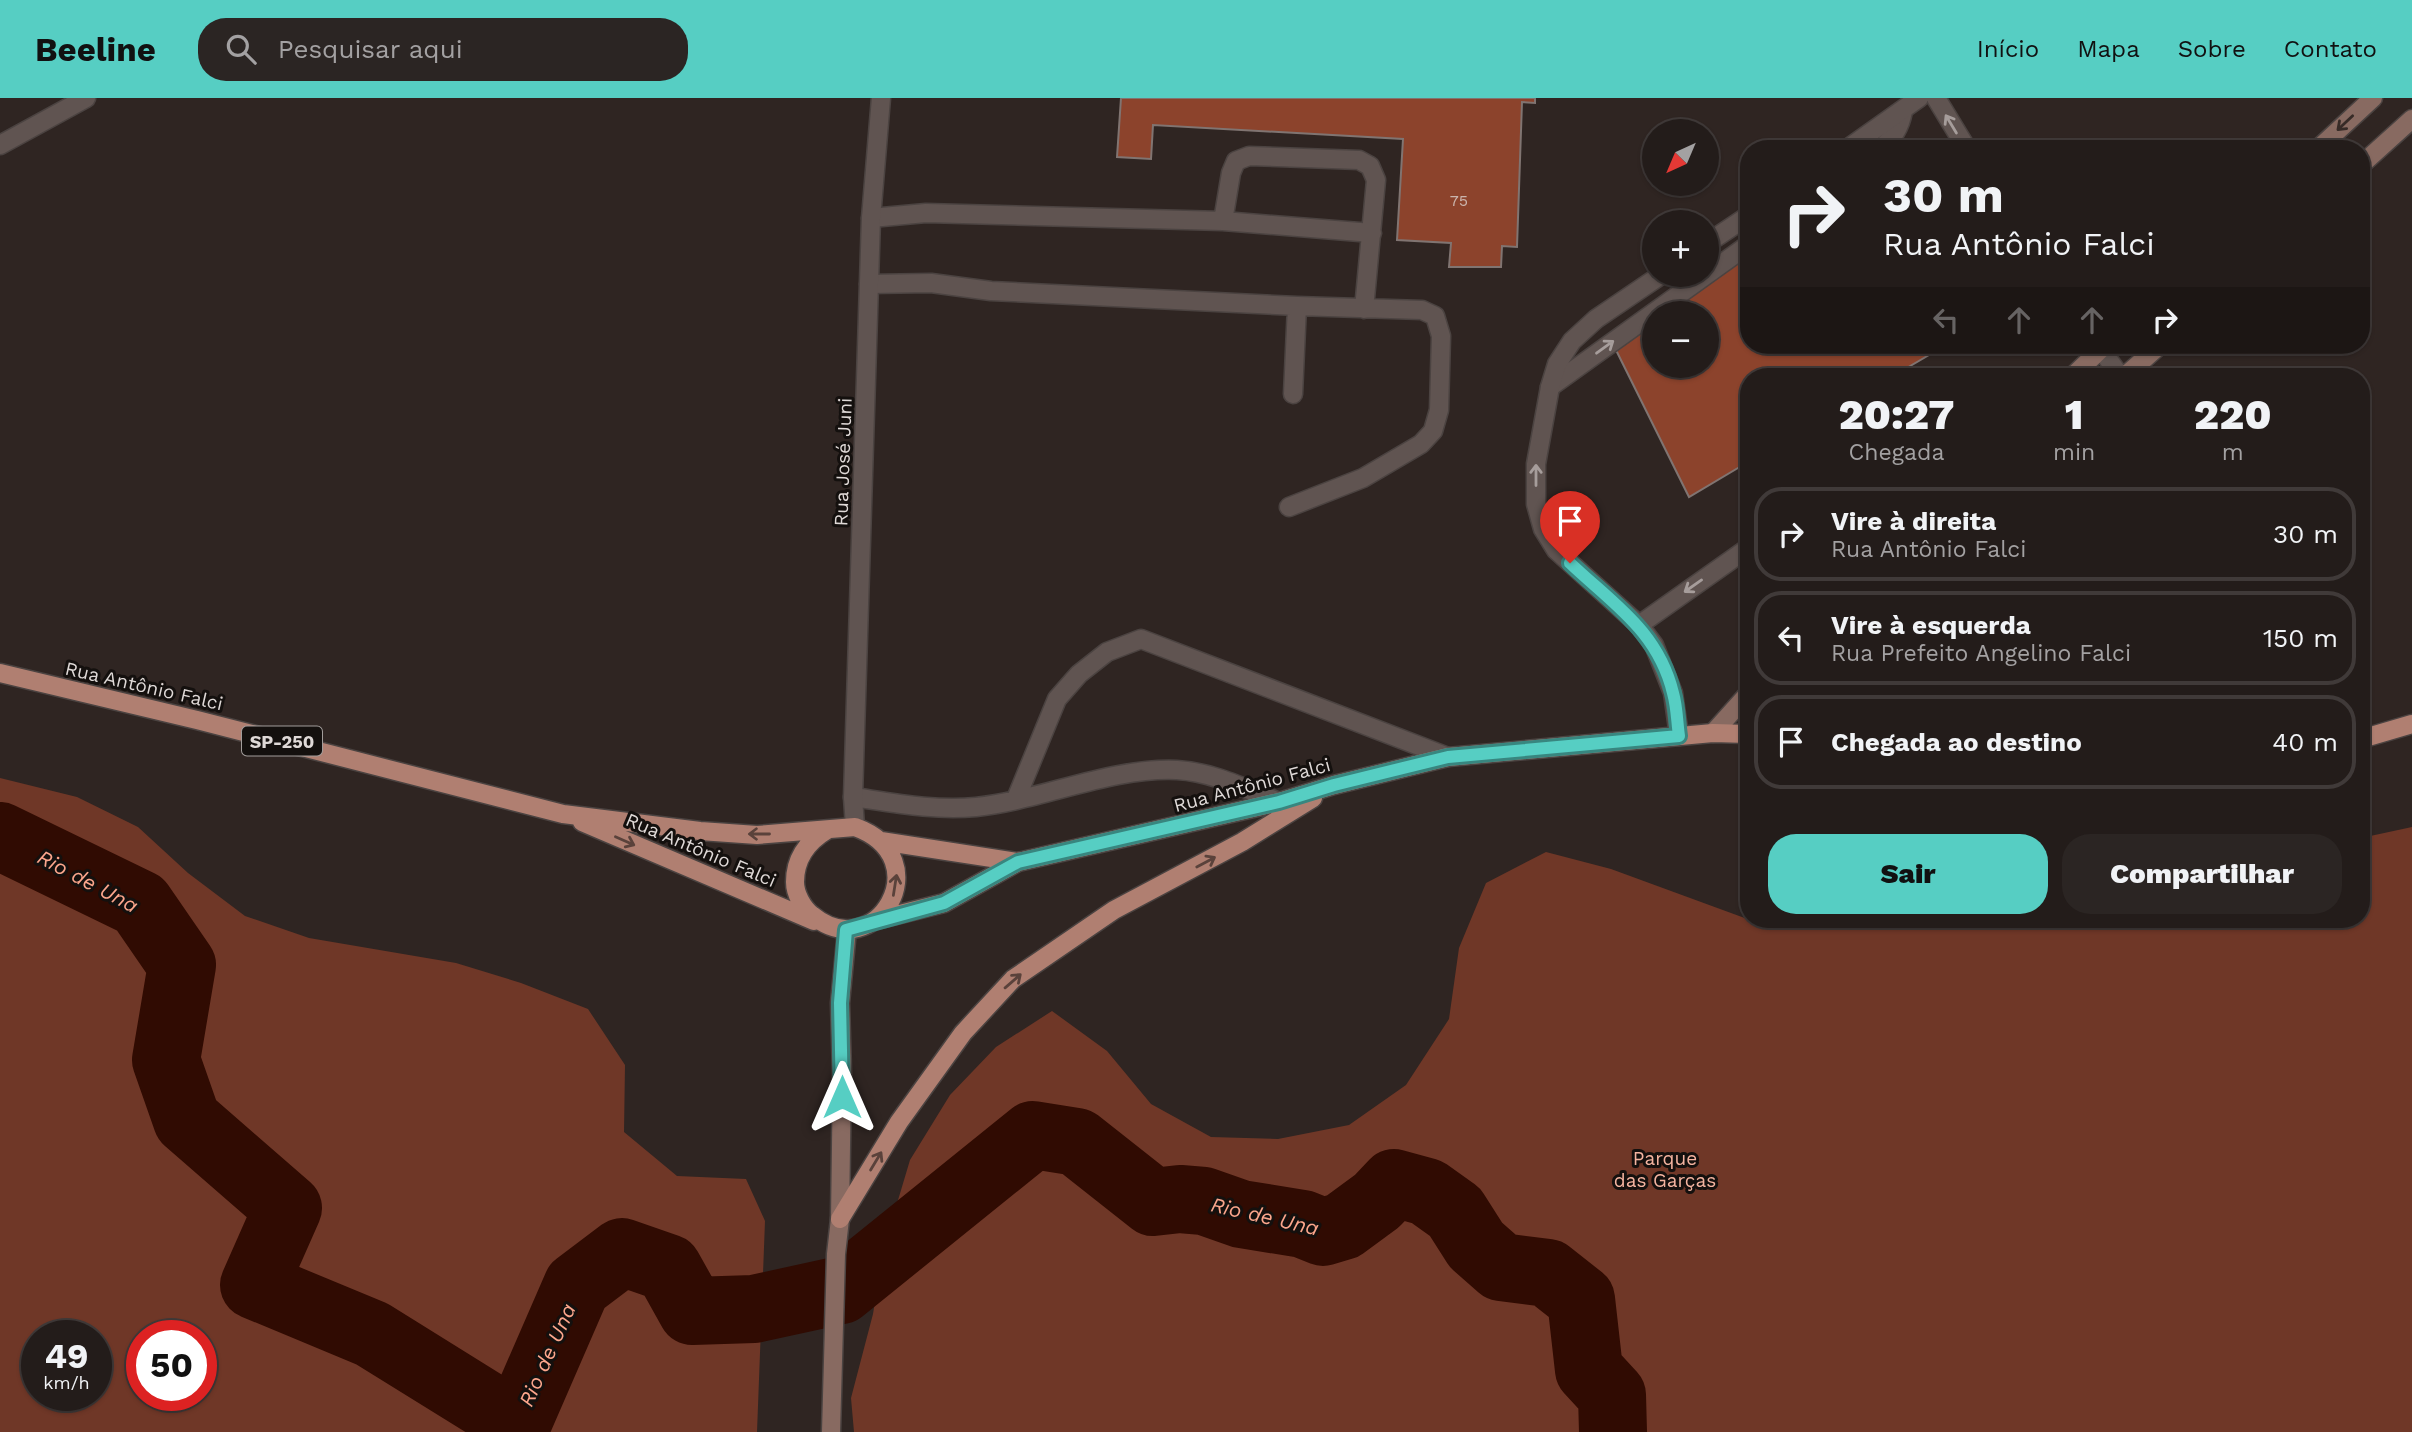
<!DOCTYPE html>
<html lang="pt">
<head>
<meta charset="utf-8">
<style>
	body { margin:0; font-family:"Work Sans",sans-serif; background:#2b2523; color:#f1f3f6; height:100vh; display:flex; flex-direction:column; font-size:26px; white-space:nowrap }
	* { box-sizing:border-box; margin:0 }
	p { font-size:23px; color:#a3a1a2 }
	.icon { flex:none; width:38px; height:38px; fill:none; stroke:currentColor; stroke-width:2; stroke-linecap:round; stroke-linejoin:round }
	.map { position:relative; flex:1; overflow:hidden }
	.details { position:absolute; left:1740px; top:270px; width:630px; height:560px; display:flex; flex-direction:column; background:#231c1a; border-radius:28px; box-shadow:0 2px 5px #0004,0 0 0 2px #403a39 }
	.details>* { flex:none }
	.top-card { position:absolute; left:1740px; top:42px; width:630px; height:214px; border-radius:28px; box-shadow:0 2px 5px #0004,0 0 0 2px #403a39; background:#231c1a; color:#f1f3f6; overflow:hidden }
	.needle { width:46px; rotate:224deg }
	.buttons { position:absolute; left:1642px; top:21px; display:grid; gap:14px }
	.buttons a { display:grid; place-items:center; width:77px; height:77px; border-radius:50%; background:#231c1a; box-shadow:0 2px 5px #0004,0 0 0 2px #403a39; font-size:35px }
	.speed { position:absolute; left:21px; top:1222px; display:flex; gap:14px; font-size:35px; font-weight:700; text-align:center }
	.speed>* { display:grid; place-content:center; width:91px; height:91px; border-radius:50%; background:#231c1a; box-shadow:0 2px 5px #0004,0 0 0 2px #403a39; line-height:1 }
	.speed small { font-size:18px; font-weight:400 }
	.speed .limit { border:10px solid #d22; background:#fff; color:#111 }
	.pin { position:absolute; display:grid; place-items:center; width:60px; height:60px; color:#fff; margin:-72px -30px; border-radius:50% 50% 50% 0; rotate:-45deg; box-shadow:0 0 7px #0007 }
	.pin .icon { rotate:45deg }
	.me { position:absolute; width:77px; margin:-38px; rotate:0deg; stroke-linejoin:round; filter:drop-shadow(0 0 5px #0008) }
	.turn { display:flex; align-items:center; gap:24px; height:147px; padding:0 28px; font-size:32px }
	.turn .icon { width:91px; height:91px; stroke-width:2.5 }
	.turn b { display:block; font-size:49px; line-height:60px }
	.lanes { display:flex; align-items:center; height:66px; padding:0 28px; background:#0003; justify-content:center; gap:35px; direction:ltr }
	.lanes .off { opacity:.35 }
	.eta { display:flex; justify-content:space-evenly; align-items:center; height:119px; text-align:center }
	.eta b { font-size:42px; font-weight:800; line-height:49px }
	.button { display:flex; gap:14px; margin-top:auto; padding:14px 28px }
	.button a { flex:1; height:80px; border-radius:28px; background:#56cec3; color:#111; font-size:28px; font-weight:800; line-height:80px; text-align:center }
	.button a+a { background:#2b2523; color:#f1f3f6 }
	ul { padding:0; list-style:none }
	li { display:flex; align-items:center; gap:21px; height:94px; margin:0 14px 10px; padding:0 14px; border:4px solid #403a39; border-radius:28px }
	li div { flex:1 }
	li b { display:block; font-size:26px }
	li em { font-style:normal }
	header { display:flex; align-items:center; gap:42px; box-sizing:border-box; height:98px; padding:0 35px; background:#56cec3; color:#111 }
	header strong { font-size:33px }
	nav { display:flex; gap:38px; margin-inline-start:auto; font-size:24px }
	.search { width:490px; height:63px; background:#2b2523; display:flex; align-items:center; gap:18px; box-sizing:border-box; padding:0 24px; border-radius:28px; color:#a3a1a2; font-size:26px }
	.map>svg:first-child { display:block }
	.green { fill:#6f3727; fill-rule:evenodd }
	.lines { fill:none; stroke-linecap:round; stroke-linejoin:round }
	.river { stroke:#300b02; stroke-width:68 }
	.building { fill:#8c432c; stroke:#807471; stroke-width:2 }
	.service-casing { stroke:#4b4341; stroke-width:21 }
	.minor-casing { stroke:#4b4341; stroke-width:21 }
	.secondary-casing { stroke:#4b4341; stroke-width:21 }
	.primary-casing { stroke:#4b4341; stroke-width:21 }
	.service { stroke:#605451; stroke-width:18 }
	.minor { stroke:#605451; stroke-width:18 }
	.secondary { stroke:#886a61; stroke-width:18 }
	.primary { stroke:#b07f71; stroke-width:18 }
	.oneway { stroke:#372b27 }
	.oneway2 { stroke:#a69d9b }
	.oneway3 { stroke:#5a423b }
	.route-casing { stroke:#38867f; stroke-width:18 }
	.route { stroke:#56cec3; stroke-width:12 }
	.labels { text-anchor:middle; dominant-baseline:central; stroke-width:6; stroke-linejoin:round; paint-order:stroke }
	.number-label { font-size:16px; fill:#cab4ac }
	.shield { fill:#14100e; stroke:#a29d9b; stroke-width:2 }
	.shield-label { font-size:18px; font-weight:bold; fill:#dfd9d7 }
	.street-label { font-size:19px; fill:#dfd9d7; stroke:#14100e }
	.park-label { font-size:19px; fill:#f5b4a0; stroke:#14100e }
	.water-label { font-size:21px; font-style:italic; fill:#fca68c; stroke:#14100e }
</style>
</head>
<body>
<header>
<strong>Beeline</strong>
<div class="search"><svg class="icon" aria-label="search" viewBox="0 0 24 24"><circle cx="10" cy="10" r="6"/><path d="M15 15l6 6"/></svg>Pesquisar aqui</div>
<nav><a>Início</a><a>Mapa</a><a>Sobre</a><a>Contato</a></nav>
</header>
<div class="map">
<svg width="2412" height="1334" viewBox="0 0 2412 1334">
	<rect width="100%" height="100%" fill="#2f2522"/>
	<path class="green" d="M 0,680 L 77,699 L 138,729 L 188,775 L 245,818 L 309,840 L 456,865 L 521,885 L 588,911 L 625,967 L 624,1034 L 677,1078 L 746,1081 L 765,1123 L 757,1334 L 0,1334 ZM 37,1237 L 96,1237 L 96,1297 L 37,1297 ZM 142,1237 L 201,1237 L 201,1297 L 142,1297 Z
		M 2412,729 L 2412,1334 L 854,1334 L 851,1300 L 873,1216 L 884,1149 L 910,1062 L 950,997 L 996,949 L 1052,913 L 1107,953 L 1151,1006 L 1211,1039 L 1278,1041 L 1349,1027 L 1406,987 L 1449,921 L 1459,850 L 1486,785 L 1546,754 L 1611,771 L 1761,826 L 1813,821 L 2361,821 L 2361,740 Z"/>
	<g class="lines">
		<path class="river" d="M 0,738 L 140,806 L 182,867 L 166,962 L 187,1022 L 288,1110 L 254,1187 L 372,1236 L 517,1326 L 577,1188 L 622,1154 L 668,1170 L 692,1213 L 754,1211 L 841,1192 L 1033,1037 L 1077,1044 L 1153,1104 L 1180,1101 L 1204,1103 L 1241,1116 L 1303,1126 L 1323,1134 L 1343,1128 L 1377,1103 L 1394,1085 L 1427,1094 L 1455,1114 L 1476,1147 L 1501,1169 L 1548,1175 L 1581,1201 L 1589,1272 L 1612,1297 L 1613,1334"/>
	</g>
	<path class="building" d="M 1121,0 L 1535,0 L 1535,5 L 1522,4 L 1517,149 L 1502,148 L 1501,169 L 1449,169 L 1451,145 L 1397,142 L 1403,41 L 1153,27 L 1151,61 L 1117,59 Z
		M 1748,155 L 1748,247 L 1946,247 L 1893,278 L 1748,278 L 1748,364 L 1689,399 L 1612,244 L 1654,217 L 1654,268 L 1706,268 L 1706,215 L 1656,215 Z"/>
	<g class="lines">
		<defs>
			<path id="service" d="M 1880,51 C 1893,40 1900,30 1903,13
				M 871,120 L 926,115 L 1223,123 L 1372,135
				M 1223,123 L 1231,75 L 1236,63 L 1249,58 L 1359,62 L 1370,68 L 1376,82 L 1364,211
				M 869,186 L 931,185 L 991,193 L 1297,208 L 1422,212 L 1435,218 L 1441,238 L 1439,312 L 1433,333 L 1421,346 L 1363,380 L 1289,409
				M 1550,289 L 1748,147
				M 1293,296 L 1297,208
				M 1639,527 L 1748,450
				M 853,699 C 894,705 935,713 976,709 C 1042,702 1111,669 1177,672 C 1213,674 1246,691 1279,704
				M 1016,701 L 1057,601 L 1079,576 L 1107,554 L 1141,541 L 1448,659"/>
			<path id="minor" d="M 1936,0 L 1967,51
				M 0,47 L 86,0
				M 1847,51 L 1919,0
				M 1706,146 L 1748,118
				M 1661,177 L 1596,221 L 1572,243 L 1557,266 L 1550,289 L 1536,366 L 1536,406 L 1543,431 L 1556,452 L 1639,527 L 1654,547 L 1673,595 L 1679,638
				M 2098,247 L 2120,278
				M 855,729 L 853,699 L 871,120 L 881,0"/>
			<path id="secondary" d="M 2318,51 L 2373,0
				M 2361,67 L 2412,21
				M 2073,278 L 2105,247
				M 2125,278 L 2160,247
				M 1713,635 L 1748,596
				M 831,1334 L 836,1156 L 840,1121 L 842,975 L 840,905 L 847,832"/>
			<path id="primary" d="M 0,575 L 197,622 L 563,716 L 700,733 L 757,737 L 855,729 C 941,760 876,870 812,817 C 803,810 795,796 795,784 C 795,760 807,744 827,732
				M 2361,641 L 2412,626
				M 582,724 L 814,823
				M 881,743 L 1018,764
				M 876,822 L 944,805 L 1018,764 L 1279,704 L 1334,687 L 1448,659 L 1713,635 L 1748,636
				M 840,1121 L 899,1024 L 963,935 L 1013,881 L 1114,812 L 1242,744 L 1313,700"/>
		</defs>
		<use href="#service" class="service-casing"/>
		<use href="#minor" class="minor-casing"/>
		<use href="#secondary" class="secondary-casing"/>
		<use href="#primary" class="primary-casing"/>
		<use href="#service" class="service"/>
		<use href="#minor" class="minor"/>
		<use href="#secondary" class="secondary"/>
		<use href="#primary" class="primary"/>
	</g>
	<defs><path id="oneway-shaft" d="M-6 0H5M1.5-3L5.5 0L1.5 3" fill="none" stroke-width="1.6" stroke-linecap="round" stroke-linejoin="round" transform="scale(1.75)"/></defs>
	<use class="oneway" href="#oneway-shaft" transform="translate(2345 25) rotate(137)"/>
	<g class="oneway2">
		<use href="#oneway-shaft" transform="translate(1951 26) rotate(-121)"/>
		<use href="#oneway-shaft" transform="translate(1605 249) rotate(-36)"/>
		<use href="#oneway-shaft" transform="translate(1536 377) rotate(-90)"/>
		<use href="#oneway-shaft" transform="translate(1693 488) rotate(145)"/>
	</g>
	<g class="oneway3">
		<use href="#oneway-shaft" transform="translate(759 736) rotate(180)"/>
		<use href="#oneway-shaft" transform="translate(625 743) rotate(24)"/>
		<use href="#oneway-shaft" transform="translate(1206 764) rotate(-28)"/>
		<use href="#oneway-shaft" transform="translate(895 787) rotate(-81)"/>
		<use href="#oneway-shaft" transform="translate(1013 883) rotate(-41)"/>
		<use href="#oneway-shaft" transform="translate(876 1063) rotate(-59)"/>
	</g>
	<g class="lines">
		<defs>
			<path id="route" d="M 842,999 L 840,905 L 846,832 L 944,805 L 1018,764 L 1279,704 L 1334,687 L 1448,659 L 1679,638 C 1677,624 1677,609 1673,595 C 1658,533 1613,506 1570,465"/>
		</defs>
		<use href="#route" class="route-casing"/>
		<use href="#route" class="route"/>
	</g>
	<g class="labels">
		<g class="number-label">
			<text x="1459" y="102">75</text>
		</g>
		<rect class="shield" x="242" y="628.5" width="80" height="29" rx="5"/>
		<g class="shield-label">
			<text x="282" y="643">SP-250</text>
		</g>
		<g class="street-label">
			<text transform="translate(843 364) rotate(-88)">Rua José Juni</text>
			<text transform="translate(144 588) rotate(13)">Rua Antônio Falci</text>
			<text transform="translate(1252 687) rotate(-15)">Rua Antônio Falci</text>
			<text transform="translate(701 752) rotate(23)">Rua Antônio Falci</text>
		</g>
		<g class="park-label">
			<text x="1665" y="1060">Parque<tspan x="1665" dy="22">das Garças</tspan></text>
		</g>
		<g class="water-label">
			<text transform="translate(88 783) rotate(28)">Rio de Una</text>
			<text transform="translate(1265 1118) rotate(13)">Rio de Una</text>
			<text transform="translate(547 1257) rotate(-66)">Rio de Una</text>
		</g>
	</g>
</svg>
<div class="buttons">
<a><svg class="needle" viewBox="-14 -14 28 28"><path d="M0-13l5 13h-10z" fill="#e53935"/><path d="M0 13l5-13h-10z" fill="#a3a1a2"/></svg></a>
<a>+</a>
<a>−</a>
</div>
<div class="speed"><div>49<small>km/h</small></div><div class="limit">50</div></div>
<div class="pin" style="left:1570px;top:465px;background:#d93025"><svg class="icon" aria-label="arrive" viewBox="0 0 24 24"><path d="M6 21V4h12l-3 4 3 4H6"/></svg></div>
<svg class="me" style="left:842px;top:999px" viewBox="-20 -20 40 40"><path d="M0-17L14 15 0 8-14 15z" fill="#56cec3" stroke="#fff" stroke-width="4"/></svg>
<div class="top-card">
<div class="turn"><svg class="icon" aria-label="right" viewBox="0 0 24 24"><path d="M7 20v-9h11M14 6l5 5-5 5"/></svg><div><b>30 m</b>Rua Antônio Falci</div></div>
<div class="lanes"><svg class="icon off" aria-label="left" viewBox="0 0 24 24"><path d="M17 20v-9H6M10 6l-5 5 5 5"/></svg><svg class="icon off" aria-label="ahead" viewBox="0 0 24 24"><path d="M12 20V5M6 11l6-6 6 6"/></svg><svg class="icon off" aria-label="ahead" viewBox="0 0 24 24"><path d="M12 20V5M6 11l6-6 6 6"/></svg><svg class="icon" aria-label="right" viewBox="0 0 24 24"><path d="M7 20v-9h11M14 6l5 5-5 5"/></svg></div>
</div>
<section class="details">
<div class="eta">
<div><b>20:27</b><p>Chegada</p></div>
<div><b>1</b><p>min</p></div>
<div><b>220</b><p>m</p></div>
</div>
<ul>
<li><svg class="icon" aria-label="right" viewBox="0 0 24 24"><path d="M7 20v-9h11M14 6l5 5-5 5"/></svg><div><b>Vire à direita</b><p>Rua Antônio Falci</p></div><em>30 m</em></li>
<li><svg class="icon" aria-label="left" viewBox="0 0 24 24"><path d="M17 20v-9H6M10 6l-5 5 5 5"/></svg><div><b>Vire à esquerda</b><p>Rua Prefeito Angelino Falci</p></div><em>150 m</em></li>
<li><svg class="icon" aria-label="arrive" viewBox="0 0 24 24"><path d="M6 21V4h12l-3 4 3 4H6"/></svg><div><b>Chegada ao destino</b></div><em>40 m</em></li>
</ul>
<div class="button"><a>Sair</a><a>Compartilhar</a></div>
</section>
</div>
</body>
</html>
